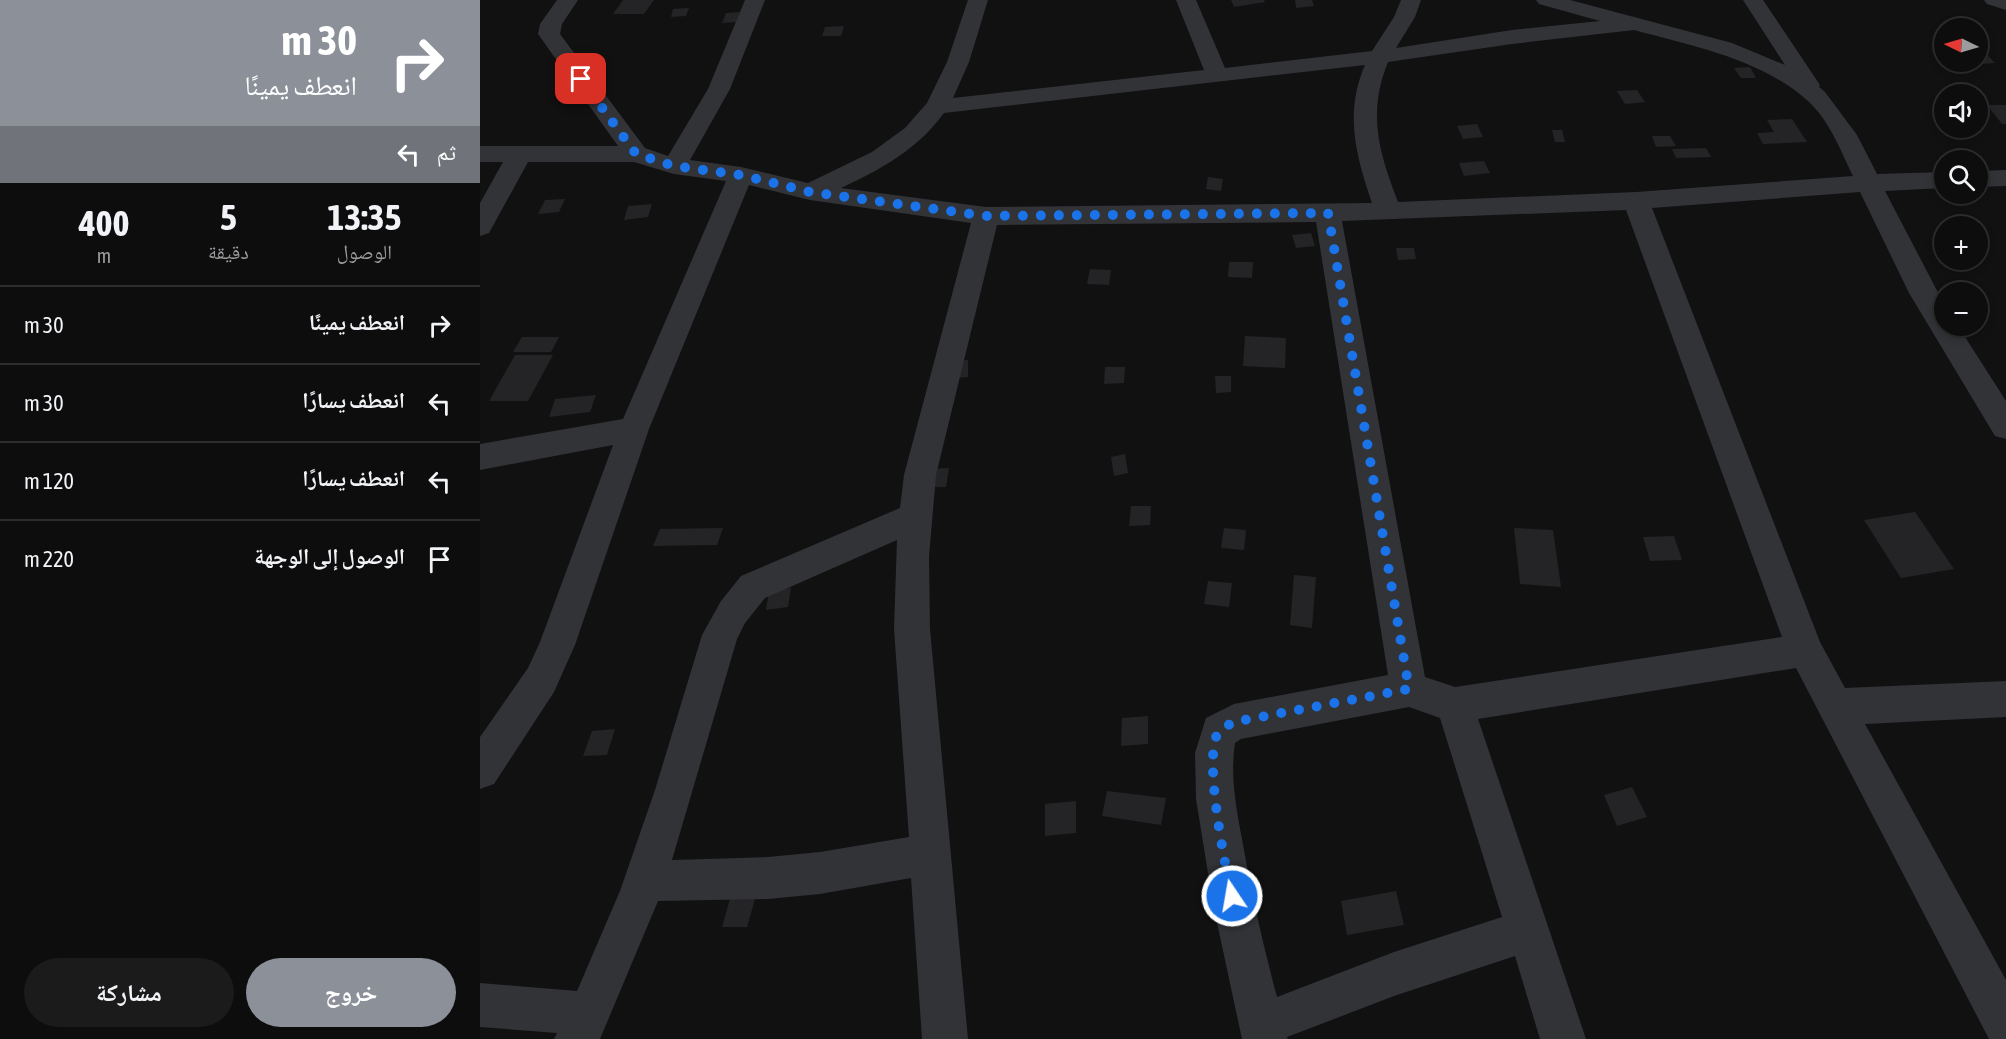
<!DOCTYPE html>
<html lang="ar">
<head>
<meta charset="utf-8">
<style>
	body { margin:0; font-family:"Asap Condensed","Noto Naskh Arabic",sans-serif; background:#1b1b1c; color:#f1f3f6; direction:rtl; height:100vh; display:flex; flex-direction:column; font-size:22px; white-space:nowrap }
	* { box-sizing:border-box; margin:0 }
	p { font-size:20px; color:#9a9c9e }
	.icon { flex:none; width:33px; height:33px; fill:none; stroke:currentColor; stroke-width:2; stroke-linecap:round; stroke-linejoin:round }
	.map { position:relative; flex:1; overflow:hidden; direction:ltr }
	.details { display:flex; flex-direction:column; background:#0d0d0e; width:480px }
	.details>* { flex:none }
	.banner { background:#8c9099; color:#fff; overflow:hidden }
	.needle { width:39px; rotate:275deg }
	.controls { position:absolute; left:1454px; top:18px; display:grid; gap:12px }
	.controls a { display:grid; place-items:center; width:54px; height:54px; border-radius:50%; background:#0d0d0e; box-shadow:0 3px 9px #0003,0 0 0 2px #2d2d2e; font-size:30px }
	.pin { position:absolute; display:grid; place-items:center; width:51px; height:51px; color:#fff; margin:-26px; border-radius:12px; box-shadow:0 3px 9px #0006 }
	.me { position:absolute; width:66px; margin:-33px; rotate:348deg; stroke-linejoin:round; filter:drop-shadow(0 0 4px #0008) }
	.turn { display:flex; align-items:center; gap:21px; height:126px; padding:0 24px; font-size:27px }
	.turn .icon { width:78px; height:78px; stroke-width:2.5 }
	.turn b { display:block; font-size:42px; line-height:51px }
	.then { display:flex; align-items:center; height:57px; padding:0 24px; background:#0003; gap:12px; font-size:22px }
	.eta { display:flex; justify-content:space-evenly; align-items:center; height:102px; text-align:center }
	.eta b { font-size:36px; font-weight:700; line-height:42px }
	.cta { display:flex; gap:12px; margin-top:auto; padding:12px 24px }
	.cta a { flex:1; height:69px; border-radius:36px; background:#8c9099; color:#fff; font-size:24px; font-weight:700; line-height:69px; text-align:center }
	.cta a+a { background:#1b1b1c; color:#f1f3f6 }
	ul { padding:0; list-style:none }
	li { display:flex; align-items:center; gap:18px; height:78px; padding:0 24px; border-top:2px solid #2d2d2e }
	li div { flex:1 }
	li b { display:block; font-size:22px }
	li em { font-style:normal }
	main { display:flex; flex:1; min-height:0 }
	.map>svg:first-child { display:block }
	.building { fill:#242426 }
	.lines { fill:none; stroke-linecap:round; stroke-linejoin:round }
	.minor { fill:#323337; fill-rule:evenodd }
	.route { stroke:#1a73e8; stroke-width:10; stroke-dasharray:0 18 }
</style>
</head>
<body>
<main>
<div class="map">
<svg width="1526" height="1039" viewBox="0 0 1526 1039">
	<rect width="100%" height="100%" fill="#111112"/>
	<path class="building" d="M 143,0 L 174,0 L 164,14 L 133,14 Z
		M 751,0 L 784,0 L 785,2 L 754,7 Z
		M 815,0 L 832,0 L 834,6 L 816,8 Z
		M 209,8 L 206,16 L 191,17 L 193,9 Z
		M 260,12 L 256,22 L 242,23 L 246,13 Z
		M 364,26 L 361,36 L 342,36 L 345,27 Z
		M 1504,52 L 1515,63 L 1501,64 L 1497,60 L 1497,53 Z
		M 1270,67 L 1276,78 L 1261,78 L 1254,68 Z
		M 1157,90 L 1165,102 L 1145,104 L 1137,91 Z
		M 1507,105 L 1526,105 L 1526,124 L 1522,124 Z
		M 1312,119 L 1327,142 L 1283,144 L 1277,133 L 1294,132 L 1287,120 Z
		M 997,124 L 1003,137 L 983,139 L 977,126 Z
		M 1072,130 L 1082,130 L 1085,142 L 1075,142 Z
		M 1172,136 L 1190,136 L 1196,146 L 1176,147 Z
		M 1226,148 L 1231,157 L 1196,158 L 1192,149 Z
		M 1004,161 L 1010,173 L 984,176 L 979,163 Z
		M 728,177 L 743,179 L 741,191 L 726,189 Z
		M 85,199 L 79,212 L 58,214 L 65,200 Z
		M 172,204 L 168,217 L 144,220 L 148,206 Z
		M 831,233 L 835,246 L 816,248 L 812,235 Z
		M 916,248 L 934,248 L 936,259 L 918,260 Z
		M 749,262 L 773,262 L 772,278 L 748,277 Z
		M 610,269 L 631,270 L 629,285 L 607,284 Z
		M 765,336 L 806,338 L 805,368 L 763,366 Z
		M 42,337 L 79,337 L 71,352 L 33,352 Z
		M 35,355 L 73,355 L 48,401 L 9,401 Z
		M 488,360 L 488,377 L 468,379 L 468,362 Z
		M 625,367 L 645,367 L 644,383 L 624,384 Z
		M 735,376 L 751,376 L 751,392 L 736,393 Z
		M 116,395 L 110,412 L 69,417 L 75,399 Z
		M 645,454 L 648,473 L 634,476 L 631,457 Z
		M 469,468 L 466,487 L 442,487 L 447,469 Z
		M 651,506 L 671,506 L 670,525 L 649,526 Z
		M 1435,512 L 1474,569 L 1421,578 L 1384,520 Z
		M 243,528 L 237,545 L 173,546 L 180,529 Z
		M 744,528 L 766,530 L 764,550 L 741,548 Z
		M 1034,528 L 1073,530 L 1081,587 L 1040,584 Z
		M 1194,536 L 1202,560 L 1170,561 L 1163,537 Z
		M 814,575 L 836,577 L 832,628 L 810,625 Z
		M 728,581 L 752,583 L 749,607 L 724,604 Z
		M 311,588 L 308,607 L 286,610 L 289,590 Z
		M 668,716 L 668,744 L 641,746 L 642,718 Z
		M 135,729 L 127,755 L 103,756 L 112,731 Z
		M 1152,787 L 1167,817 L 1137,826 L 1124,795 Z
		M 627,791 L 686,798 L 681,825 L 622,816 Z
		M 596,801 L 596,833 L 565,836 L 565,804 Z
		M 916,891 L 924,925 L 867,935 L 861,901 Z
		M 250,899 L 275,899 L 267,927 L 242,927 Z"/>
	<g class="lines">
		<path class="minor" d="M 77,0 L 98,0 L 82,24 L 80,34 L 165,148 L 188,156 L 228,89 L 265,0 L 285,0 L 250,89 L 210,160 L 261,167 L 328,183 L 392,152 L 425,128 L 447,103 L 467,62 L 488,0 L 508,0 L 489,62 L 473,98 L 724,70 L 696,0 L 716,0 L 745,68 L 892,51 L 914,17 L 921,0 L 941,0 L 935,17 L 916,48 L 1032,30 L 1120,21 L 1059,4 L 1056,0 L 1090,0 L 1252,43 L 1305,65 L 1263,0 L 1283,0 L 1340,85 L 1339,87 L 1345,92 L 1377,135 L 1397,174 L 1464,172 L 1464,188 L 1405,191 L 1464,304 L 1464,326 L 1478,326 L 1526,401 L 1526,439 L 1515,436 L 1429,293 L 1380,192 L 1172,208 L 1340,642 L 1365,688 L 1526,681 L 1526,717 L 1385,724 L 1526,980 L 1526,1039 L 1509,1039 L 1316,668 L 998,719 L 1106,1039 L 1060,1039 L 1035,956 L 914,996 L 815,1034 L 807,1037 L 808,1039 L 762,1039 L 733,904 L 716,799 L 715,753 L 726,718 L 754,704 L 908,675 L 836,222 L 517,225 L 456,475 L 449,557 L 450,629 L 488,1039 L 442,1039 L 431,878 L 340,894 L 288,899 L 178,901 L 120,1039 L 74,1039 L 77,1033 L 0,1027 L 0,983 L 97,991 L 140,891 L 175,790 L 222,635 L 241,601 L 261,576 L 420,508 L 424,475 L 491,223 L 330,200 L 269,185 L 169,429 L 95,645 L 74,692 L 14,784 L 0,789 L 0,737 L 48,668 L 60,642 L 133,445 L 0,470 L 0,444 L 143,419 L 246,181 L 194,174 L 154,162 L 48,162 L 9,233 L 0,236 L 0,203 L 23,162 L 0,162 L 0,146 L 138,146 L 58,34 L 60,24 ZM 1154,30 C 1213,46 1281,59 1328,101 C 1349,120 1361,151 1373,176 L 1156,192 L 918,202 C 899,152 887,114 908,62 L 1032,44 ZM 885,65 C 864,113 876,156 892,203 L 506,207 L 361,188 C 400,170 438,149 464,113 ZM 1146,210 L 1302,637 L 975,687 L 945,677 L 862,221 ZM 417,540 L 414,629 L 429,837 L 340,852 L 288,857 L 192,860 L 257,639 L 265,623 L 285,598 ZM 929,707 L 960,718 L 1022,917 L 914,952 L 797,997 C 783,945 771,892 762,839 C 756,807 750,775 755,743 L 761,739 Z
			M 1504,0 L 1526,0 L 1526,10 L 1507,4 Z
			M 1526,170 L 1526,186 L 1497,187 L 1497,171 Z"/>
	</g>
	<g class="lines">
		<path class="route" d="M 101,79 L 156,154 L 194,166 L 261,175 L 330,192 L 506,216 L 848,213 L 929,689 L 754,722 C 749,725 741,728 738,733 C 723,756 745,866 752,896"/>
	</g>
</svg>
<div class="controls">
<a><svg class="needle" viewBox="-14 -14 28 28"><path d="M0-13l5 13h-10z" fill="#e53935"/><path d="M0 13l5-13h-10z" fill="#9a9c9e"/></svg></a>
<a><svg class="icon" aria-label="sound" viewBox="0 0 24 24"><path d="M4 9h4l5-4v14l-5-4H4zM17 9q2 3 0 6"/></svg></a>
<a><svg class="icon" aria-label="search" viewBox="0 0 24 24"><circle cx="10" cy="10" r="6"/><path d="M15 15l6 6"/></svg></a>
<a>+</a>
<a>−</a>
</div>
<div class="pin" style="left:101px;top:79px;background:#d93025"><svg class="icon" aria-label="arrive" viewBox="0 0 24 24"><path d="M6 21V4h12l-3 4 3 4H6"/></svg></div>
<svg class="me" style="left:752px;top:896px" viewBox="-20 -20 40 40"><circle r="17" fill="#1a73e8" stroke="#fff" stroke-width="3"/><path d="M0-11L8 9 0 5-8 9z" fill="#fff"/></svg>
</div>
<section class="details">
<div class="banner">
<div class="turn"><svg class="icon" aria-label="right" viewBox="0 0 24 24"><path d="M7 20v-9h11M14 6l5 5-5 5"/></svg><div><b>30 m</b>انعطف يمينًا</div></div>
<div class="then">ثم<svg class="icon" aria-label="left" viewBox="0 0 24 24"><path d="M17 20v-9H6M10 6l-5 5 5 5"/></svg></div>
</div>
<div class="eta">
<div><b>13:35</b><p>الوصول</p></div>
<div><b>5</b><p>دقيقة</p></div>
<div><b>400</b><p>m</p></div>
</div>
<ul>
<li><svg class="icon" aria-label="right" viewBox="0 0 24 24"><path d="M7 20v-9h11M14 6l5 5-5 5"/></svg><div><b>انعطف يمينًا</b></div><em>30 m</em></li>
<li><svg class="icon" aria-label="left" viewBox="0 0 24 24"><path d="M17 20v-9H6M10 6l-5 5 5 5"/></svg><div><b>انعطف يسارًا</b></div><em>30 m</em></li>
<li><svg class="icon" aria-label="left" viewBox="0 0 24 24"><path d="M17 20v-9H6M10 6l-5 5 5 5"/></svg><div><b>انعطف يسارًا</b></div><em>120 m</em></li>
<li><svg class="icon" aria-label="arrive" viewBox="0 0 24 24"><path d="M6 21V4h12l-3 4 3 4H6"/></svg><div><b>الوصول إلى الوجهة</b></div><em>220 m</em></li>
</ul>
<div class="cta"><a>خروج</a><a>مشاركة</a></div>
</section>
</main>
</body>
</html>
